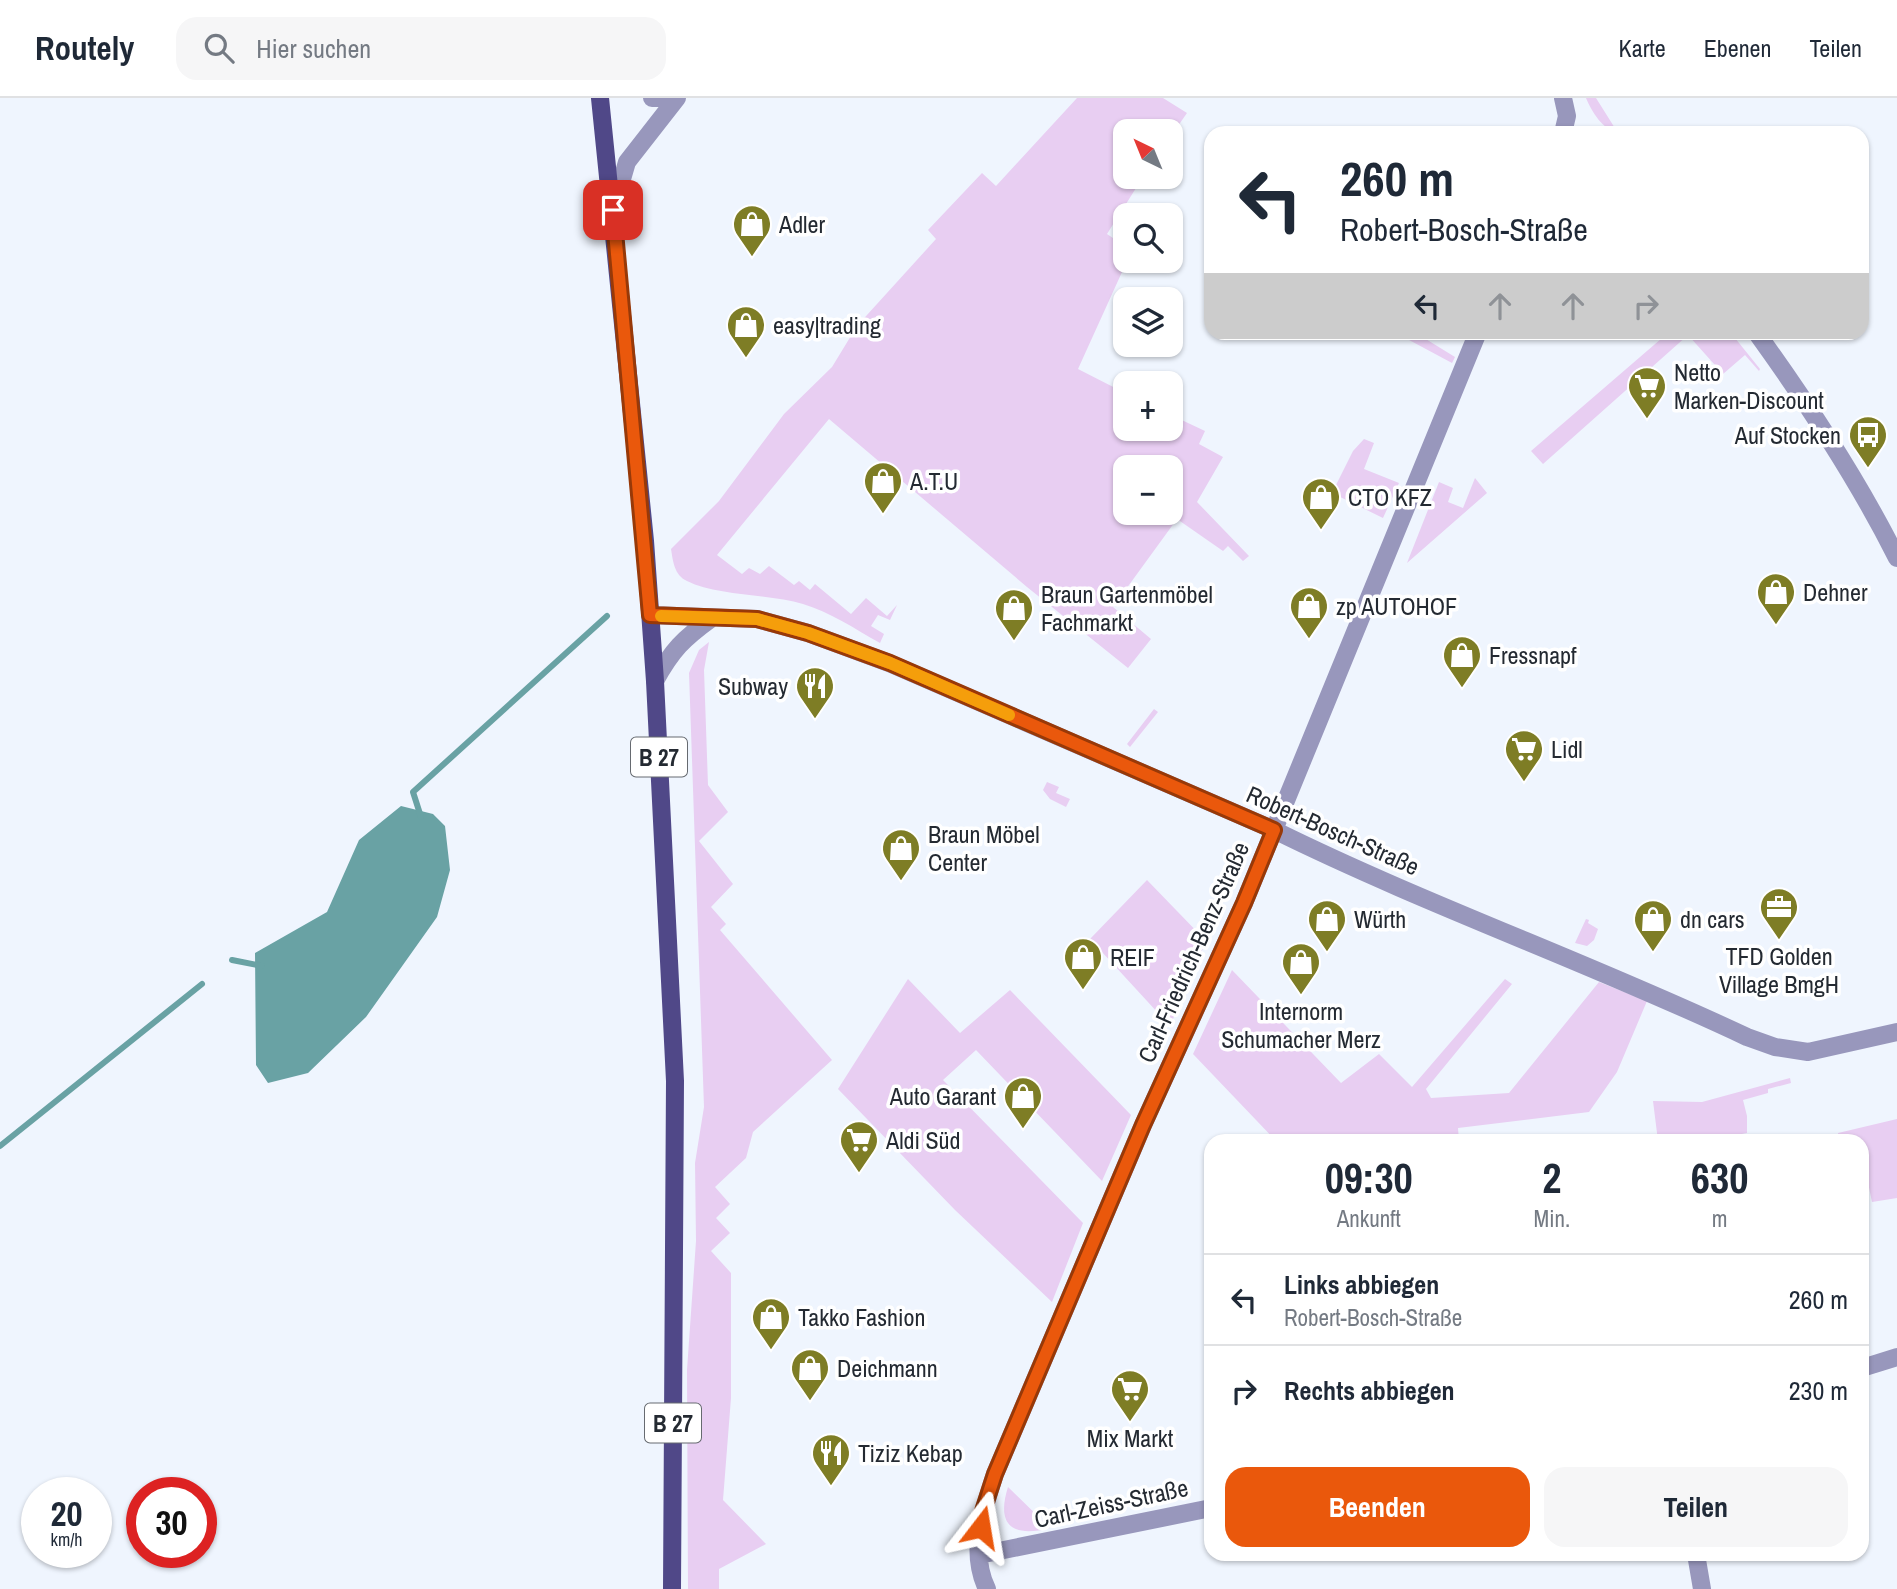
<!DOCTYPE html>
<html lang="de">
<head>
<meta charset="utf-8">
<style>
	body { margin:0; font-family:"Archivo Narrow",sans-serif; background:#f6f6f7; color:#1f2937; height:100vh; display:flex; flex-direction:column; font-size:26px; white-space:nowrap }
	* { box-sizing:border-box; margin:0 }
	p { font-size:23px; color:#747a83 }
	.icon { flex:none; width:38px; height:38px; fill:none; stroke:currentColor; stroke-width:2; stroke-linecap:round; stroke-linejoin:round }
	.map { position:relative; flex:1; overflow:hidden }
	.panel { position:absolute; left:1204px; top:1036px; width:665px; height:427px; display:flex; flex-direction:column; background:#fff; border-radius:21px; box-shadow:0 2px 5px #0004 }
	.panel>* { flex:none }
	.top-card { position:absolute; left:1204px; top:28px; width:665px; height:214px; border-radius:21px; box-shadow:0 2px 5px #0004; background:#fff; color:#1f2937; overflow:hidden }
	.needle { width:46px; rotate:317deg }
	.fabs { position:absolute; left:1113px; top:21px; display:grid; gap:14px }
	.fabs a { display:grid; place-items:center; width:70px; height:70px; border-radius:14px; background:#fff; box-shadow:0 2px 5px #0004; font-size:35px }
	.speed { position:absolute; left:21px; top:1379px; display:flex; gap:14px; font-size:35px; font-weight:700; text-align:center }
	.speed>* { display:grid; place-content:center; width:91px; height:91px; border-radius:50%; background:#fff; box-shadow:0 2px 5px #0004; line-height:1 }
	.speed small { font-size:18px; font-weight:400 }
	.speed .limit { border:10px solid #d22; background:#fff; color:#111 }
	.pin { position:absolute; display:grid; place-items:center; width:60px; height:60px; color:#fff; margin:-30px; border-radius:14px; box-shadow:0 4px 10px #0006 }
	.me { position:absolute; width:77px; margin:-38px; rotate:14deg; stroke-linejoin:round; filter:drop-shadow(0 0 5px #0008) }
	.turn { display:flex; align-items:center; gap:24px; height:147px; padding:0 21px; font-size:32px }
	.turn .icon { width:91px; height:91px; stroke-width:2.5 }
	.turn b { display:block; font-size:49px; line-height:60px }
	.lanes { display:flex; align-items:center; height:66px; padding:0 21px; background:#0003; justify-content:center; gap:35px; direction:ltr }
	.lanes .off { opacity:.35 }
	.eta { display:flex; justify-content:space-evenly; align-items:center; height:119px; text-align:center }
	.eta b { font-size:42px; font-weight:700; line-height:49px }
	.cta { display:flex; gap:14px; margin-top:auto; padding:14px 21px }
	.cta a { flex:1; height:80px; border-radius:21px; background:#ea580c; color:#fff; font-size:28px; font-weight:700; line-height:80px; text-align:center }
	.cta a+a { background:#f6f6f7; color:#1f2937 }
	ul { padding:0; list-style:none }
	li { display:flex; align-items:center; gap:21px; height:91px; padding:0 21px; border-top:2px solid #e0e1e3 }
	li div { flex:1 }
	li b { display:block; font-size:26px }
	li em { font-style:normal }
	header { display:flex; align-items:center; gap:42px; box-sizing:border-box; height:98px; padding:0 35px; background:#fff; border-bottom:2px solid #e0e1e3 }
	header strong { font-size:33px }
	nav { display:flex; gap:38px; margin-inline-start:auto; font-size:24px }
	.search { width:490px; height:63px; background:#f6f6f7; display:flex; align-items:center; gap:18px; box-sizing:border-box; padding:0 24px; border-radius:21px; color:#747a83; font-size:26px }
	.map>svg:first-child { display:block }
	.green { fill:#e8cef2; fill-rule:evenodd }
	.water { fill:#69a2a4 }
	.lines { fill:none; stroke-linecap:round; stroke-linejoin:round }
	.stream { stroke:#69a2a4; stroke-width:6 }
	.minor { stroke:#9897bc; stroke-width:18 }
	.major { stroke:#504888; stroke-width:18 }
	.route-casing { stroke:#983908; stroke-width:18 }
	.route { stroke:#ea580c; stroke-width:12 }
	.slow { stroke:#f59e0b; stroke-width:12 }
	.labels { text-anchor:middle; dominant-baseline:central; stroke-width:7; stroke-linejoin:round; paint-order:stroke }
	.shield { fill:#fff; stroke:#666a70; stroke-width:2 }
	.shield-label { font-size:23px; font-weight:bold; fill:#242a32 }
	.poi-label { font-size:24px; fill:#242a32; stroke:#fff; text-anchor:start }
	.street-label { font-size:24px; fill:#242a32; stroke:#fff }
</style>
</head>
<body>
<header>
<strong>Routely</strong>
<div class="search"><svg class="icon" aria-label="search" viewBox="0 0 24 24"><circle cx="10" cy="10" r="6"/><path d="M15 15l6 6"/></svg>Hier suchen</div>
<nav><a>Karte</a><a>Ebenen</a><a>Teilen</a></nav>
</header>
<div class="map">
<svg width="1897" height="1491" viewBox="0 0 1897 1491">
	<rect width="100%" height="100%" fill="#eff5fe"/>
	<path class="green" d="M 1077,0 L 1163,0 L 1187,15 L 1171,38 L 1171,33 L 1125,33 L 1125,79 L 1143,79 L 1107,136 L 1125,148 L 1127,163 L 1078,271 L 1125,295 L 1125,331 L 1171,331 L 1171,317 L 1205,333 L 1199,346 L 1223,359 L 1197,404 L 1249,458 L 1243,463 L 1228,448 L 1223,453 L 1177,421 L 1113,509 L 1151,541 L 1128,570 L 1027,489 L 829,321 L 717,457 L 742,476 L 749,470 L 760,476 L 769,468 L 794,487 L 799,483 L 810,492 L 815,486 L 851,516 L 866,500 L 887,518 L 897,507 L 890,522 L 878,517 L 871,528 L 884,536 L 880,545 C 855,531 830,514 803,506 C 769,496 717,498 687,483 C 674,477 673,463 671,451 L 719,403 L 784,316 L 832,269 L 857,228 L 936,141 L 928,132 L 982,75 L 996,88 ZM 1125,369 L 1171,369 L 1171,415 L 1125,415 Z
		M 1586,0 L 1596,0 L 1618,35 C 1603,32 1592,14 1586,0 Z
		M 1669,234 L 1731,235 L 1760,271 L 1759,273 L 1745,257 L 1723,276 L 1688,237 L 1543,366 L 1531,353 Z
		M 1396,235 L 1416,235 L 1455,259 L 1452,265 Z
		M 1364,341 L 1374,345 L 1364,371 L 1399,385 L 1383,420 L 1332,395 L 1353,353 Z
		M 1475,380 L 1487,395 L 1407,465 L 1439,384 L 1453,390 L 1448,404 L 1463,410 Z
		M 709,544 L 704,572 L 708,687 L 728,714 L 699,743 L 733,786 L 711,809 L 726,826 L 720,832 L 832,962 L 753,1034 L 746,1060 L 715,1089 L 730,1106 L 716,1120 L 730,1135 L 711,1153 L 731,1175 L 731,1300 L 723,1402 L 766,1446 L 719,1471 L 719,1491 L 688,1491 L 687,1272 L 696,1143 L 695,1065 L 704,1009 L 689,575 L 699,552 Z
		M 1154,611 L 1158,614 L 1130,649 L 1127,646 Z
		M 1047,684 L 1059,689 L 1056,695 L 1070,701 L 1066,709 L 1050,701 L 1043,692 Z
		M 1147,782 L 1206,843 L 1170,928 L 1090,841 Z
		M 1586,821 L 1589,822 L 1588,825 L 1598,831 L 1594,842 L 1587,848 L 1575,845 Z
		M 1232,872 L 1341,985 L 1379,956 L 1412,989 L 1505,881 L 1512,886 L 1426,991 L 1431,1000 L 1509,995 L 1599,884 L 1647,903 L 1617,974 L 1589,1014 L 1458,1030 L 1459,1043 L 1276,1043 L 1193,956 Z
		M 908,881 L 960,935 L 1010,892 L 1131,1017 L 1102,1083 L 976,952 L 943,982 L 1083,1125 L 1052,1204 L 955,1112 L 838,991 Z
		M 1790,980 L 1791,985 L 1768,991 L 1768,995 L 1743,1002 L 1747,1018 L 1747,1035 L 1705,1043 L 1688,1043 L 1687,1040 L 1658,1043 L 1653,1003 L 1702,1004 Z
		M 1897,1021 L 1897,1100 L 1872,1104 L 1865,1070 L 1862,1070 L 1862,1043 L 1839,1043 L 1838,1035 Z
		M 1008,1389 L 1050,1430 C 1012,1440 996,1427 1008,1389 Z"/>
	<path class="water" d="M 401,708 L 433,716 L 445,728 L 450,772 L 437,819 L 366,919 L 308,975 L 268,985 L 256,967 L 255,855 L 327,814 L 359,742 Z"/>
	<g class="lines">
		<path class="stream" d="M 421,719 L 413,694 L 607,518
			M 232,862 L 262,868
			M 0,1048 L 202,886"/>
		<path class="minor" d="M 652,0 L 661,0
			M 1563,35 L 1567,18 L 1563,0
			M 613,112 L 627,64 L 677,0
			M 1756,234 C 1808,306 1857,380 1897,460
			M 650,517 L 757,521 L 808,535 L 889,565 L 1274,732 C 1428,808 1591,865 1747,939 L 1775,949 L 1808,954 L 1897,934
			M 655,583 C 672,552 683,541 712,520
			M 1862,1270 L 1897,1259
			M 1696,1456 L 1702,1491
			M 979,1457 L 1211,1410
			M 987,1491 C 969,1454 983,1412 995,1376 L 1143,1027 L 1244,805 L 1478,234"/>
		<path class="major" d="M 600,0 L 645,443 L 655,583 L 675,983 L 672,1491"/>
	</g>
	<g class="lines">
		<defs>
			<path id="route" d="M 613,112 L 650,517 L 757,521 L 808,535 L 890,565 L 1274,732 L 1244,805 L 1143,1027 L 995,1376 L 982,1416 L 981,1429"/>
		</defs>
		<use href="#route" class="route-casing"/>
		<use href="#route" class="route"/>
		<path class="slow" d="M 661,518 L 757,521 L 808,535 L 890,565 L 1009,617"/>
	</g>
	<defs>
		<symbol id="shop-pin" viewBox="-11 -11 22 30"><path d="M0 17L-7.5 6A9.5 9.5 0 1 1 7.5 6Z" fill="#7e7d25" stroke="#fff"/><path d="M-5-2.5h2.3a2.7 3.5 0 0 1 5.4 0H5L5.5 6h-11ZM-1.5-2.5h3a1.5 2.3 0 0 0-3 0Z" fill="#fff"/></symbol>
		<symbol id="supermarket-pin" viewBox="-11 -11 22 30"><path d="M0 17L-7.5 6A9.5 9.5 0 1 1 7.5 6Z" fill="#7e7d25" stroke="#fff"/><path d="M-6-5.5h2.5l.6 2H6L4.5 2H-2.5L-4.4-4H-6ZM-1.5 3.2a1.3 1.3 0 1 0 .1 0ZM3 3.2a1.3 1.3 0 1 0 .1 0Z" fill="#fff"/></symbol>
		<symbol id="bus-pin" viewBox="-11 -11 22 30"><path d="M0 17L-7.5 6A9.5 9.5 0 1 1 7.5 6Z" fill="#7e7d25" stroke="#fff"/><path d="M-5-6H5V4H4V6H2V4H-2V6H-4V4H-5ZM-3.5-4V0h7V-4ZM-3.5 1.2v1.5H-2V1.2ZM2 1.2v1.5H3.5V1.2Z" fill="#fff"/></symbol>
		<symbol id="restaurant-pin" viewBox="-11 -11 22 30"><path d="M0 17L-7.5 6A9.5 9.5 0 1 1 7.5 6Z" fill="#7e7d25" stroke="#fff"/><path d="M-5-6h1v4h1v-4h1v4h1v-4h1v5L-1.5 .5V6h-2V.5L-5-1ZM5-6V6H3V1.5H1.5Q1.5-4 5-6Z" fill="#fff"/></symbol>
		<symbol id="office-pin" viewBox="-11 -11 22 30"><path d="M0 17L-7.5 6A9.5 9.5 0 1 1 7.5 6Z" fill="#7e7d25" stroke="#fff"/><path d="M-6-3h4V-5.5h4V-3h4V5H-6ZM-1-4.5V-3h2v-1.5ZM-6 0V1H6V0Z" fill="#fff"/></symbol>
	</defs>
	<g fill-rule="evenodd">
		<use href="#shop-pin" x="730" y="104" width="44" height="60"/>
		<use href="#shop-pin" x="724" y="205" width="44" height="60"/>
		<use href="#supermarket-pin" x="1625" y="266" width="44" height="60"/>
		<use href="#bus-pin" x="1846" y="315" width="44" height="60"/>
		<use href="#shop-pin" x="861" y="361" width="44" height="60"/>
		<use href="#shop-pin" x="1299" y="377" width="44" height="60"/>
		<use href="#shop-pin" x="1754" y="472" width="44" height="60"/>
		<use href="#shop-pin" x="1287" y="486" width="44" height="60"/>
		<use href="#shop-pin" x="992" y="488" width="44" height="60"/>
		<use href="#shop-pin" x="1440" y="535" width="44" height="60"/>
		<use href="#restaurant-pin" x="793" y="566" width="44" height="60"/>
		<use href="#supermarket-pin" x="1502" y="629" width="44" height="60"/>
		<use href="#shop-pin" x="879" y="728" width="44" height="60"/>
		<use href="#office-pin" x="1757" y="787" width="44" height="60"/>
		<use href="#shop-pin" x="1305" y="799" width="44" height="60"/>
		<use href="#shop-pin" x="1631" y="799" width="44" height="60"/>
		<use href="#shop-pin" x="1061" y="837" width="44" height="60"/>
		<use href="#shop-pin" x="1279" y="842" width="44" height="60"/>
		<use href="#shop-pin" x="1001" y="976" width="44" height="60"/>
		<use href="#supermarket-pin" x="837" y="1020" width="44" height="60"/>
		<use href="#shop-pin" x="749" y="1197" width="44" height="60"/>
		<use href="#shop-pin" x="788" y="1248" width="44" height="60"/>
		<use href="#supermarket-pin" x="1108" y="1269" width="44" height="60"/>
		<use href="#restaurant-pin" x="809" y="1333" width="44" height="60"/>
	</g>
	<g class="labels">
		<g class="shield">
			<rect x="631" y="639.5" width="56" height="39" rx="5"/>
			<rect x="645" y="1305.5" width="56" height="39" rx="5"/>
		</g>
		<g class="shield-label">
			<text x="659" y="659">B 27</text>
			<text x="673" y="1325">B 27</text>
		</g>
		<g class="poi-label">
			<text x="779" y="126">Adler</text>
			<text x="773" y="227">easy|trading</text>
			<text x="1674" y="274">Netto<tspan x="1674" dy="28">Marken-Discount</tspan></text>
			<text x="1841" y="337" text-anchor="end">Auf Stocken</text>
			<text x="910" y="383">A.T.U</text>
			<text x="1348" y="399">CTO KFZ</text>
			<text x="1803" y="494">Dehner</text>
			<text x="1041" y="496">Braun Gartenmöbel<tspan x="1041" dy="28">Fachmarkt</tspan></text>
			<text x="1336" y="508">zp AUTOHOF</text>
			<text x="1489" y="557">Fressnapf</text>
			<text x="788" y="588" text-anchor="end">Subway</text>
			<text x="1551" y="651">Lidl</text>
			<text x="928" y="736">Braun Möbel<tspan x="928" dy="28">Center</tspan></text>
			<text x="1354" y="821">Würth</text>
			<text x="1680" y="821">dn cars</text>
			<text x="1779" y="858" text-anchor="middle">TFD Golden<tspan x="1779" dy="28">Village BmgH</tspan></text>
			<text x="1110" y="859">REIF</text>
			<text x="1301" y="913" text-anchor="middle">Internorm<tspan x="1301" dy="28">Schumacher Merz</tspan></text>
			<text x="996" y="998" text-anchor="end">Auto Garant</text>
			<text x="886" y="1042">Aldi Süd</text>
			<text x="798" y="1219">Takko Fashion</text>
			<text x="837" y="1270">Deichmann</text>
			<text x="1130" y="1340" text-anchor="middle">Mix Markt</text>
			<text x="858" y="1355">Tiziz Kebap</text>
		</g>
		<g class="street-label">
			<text transform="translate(1333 732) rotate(24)">Robert-Bosch-Straße</text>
			<text transform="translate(1193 854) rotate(-66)">Carl-Friedrich-Benz-Straße</text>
			<text transform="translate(1111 1405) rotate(-12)">Carl-Zeiss-Straße</text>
		</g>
	</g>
</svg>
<div class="fabs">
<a><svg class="needle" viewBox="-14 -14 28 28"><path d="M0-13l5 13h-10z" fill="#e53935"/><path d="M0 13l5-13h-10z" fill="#747a83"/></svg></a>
<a><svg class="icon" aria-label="search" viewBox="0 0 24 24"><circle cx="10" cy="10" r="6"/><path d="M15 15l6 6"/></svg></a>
<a><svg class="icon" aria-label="layers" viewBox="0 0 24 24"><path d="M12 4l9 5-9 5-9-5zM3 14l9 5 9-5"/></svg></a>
<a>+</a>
<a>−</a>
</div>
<div class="speed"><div>20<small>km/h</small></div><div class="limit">30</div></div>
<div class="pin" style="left:613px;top:112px;background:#d93025"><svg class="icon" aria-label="arrive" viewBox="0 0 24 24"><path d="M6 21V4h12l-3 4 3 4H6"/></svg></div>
<svg class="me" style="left:981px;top:1429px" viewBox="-20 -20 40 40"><path d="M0-17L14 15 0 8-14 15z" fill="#ea580c" stroke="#fff" stroke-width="4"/></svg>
<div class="top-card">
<div class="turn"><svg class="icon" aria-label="left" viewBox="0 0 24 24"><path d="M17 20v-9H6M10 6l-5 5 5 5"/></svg><div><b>260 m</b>Robert-Bosch-Straße</div></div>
<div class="lanes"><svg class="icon" aria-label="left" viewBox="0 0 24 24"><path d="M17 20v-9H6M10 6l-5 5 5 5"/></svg><svg class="icon off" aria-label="ahead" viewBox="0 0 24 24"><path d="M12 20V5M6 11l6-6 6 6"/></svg><svg class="icon off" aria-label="ahead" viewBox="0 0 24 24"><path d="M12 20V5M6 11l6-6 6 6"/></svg><svg class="icon off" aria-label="right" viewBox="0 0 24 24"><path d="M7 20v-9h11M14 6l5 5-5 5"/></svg></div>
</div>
<section class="panel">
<div class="eta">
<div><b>09:30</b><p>Ankunft</p></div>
<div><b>2</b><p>Min.</p></div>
<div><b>630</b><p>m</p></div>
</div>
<ul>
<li><svg class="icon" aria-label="left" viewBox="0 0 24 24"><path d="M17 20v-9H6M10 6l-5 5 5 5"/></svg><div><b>Links abbiegen</b><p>Robert-Bosch-Straße</p></div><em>260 m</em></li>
<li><svg class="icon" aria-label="right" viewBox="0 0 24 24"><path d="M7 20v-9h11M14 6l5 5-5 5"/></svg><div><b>Rechts abbiegen</b></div><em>230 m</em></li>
</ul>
<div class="cta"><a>Beenden</a><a>Teilen</a></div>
</section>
</div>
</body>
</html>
